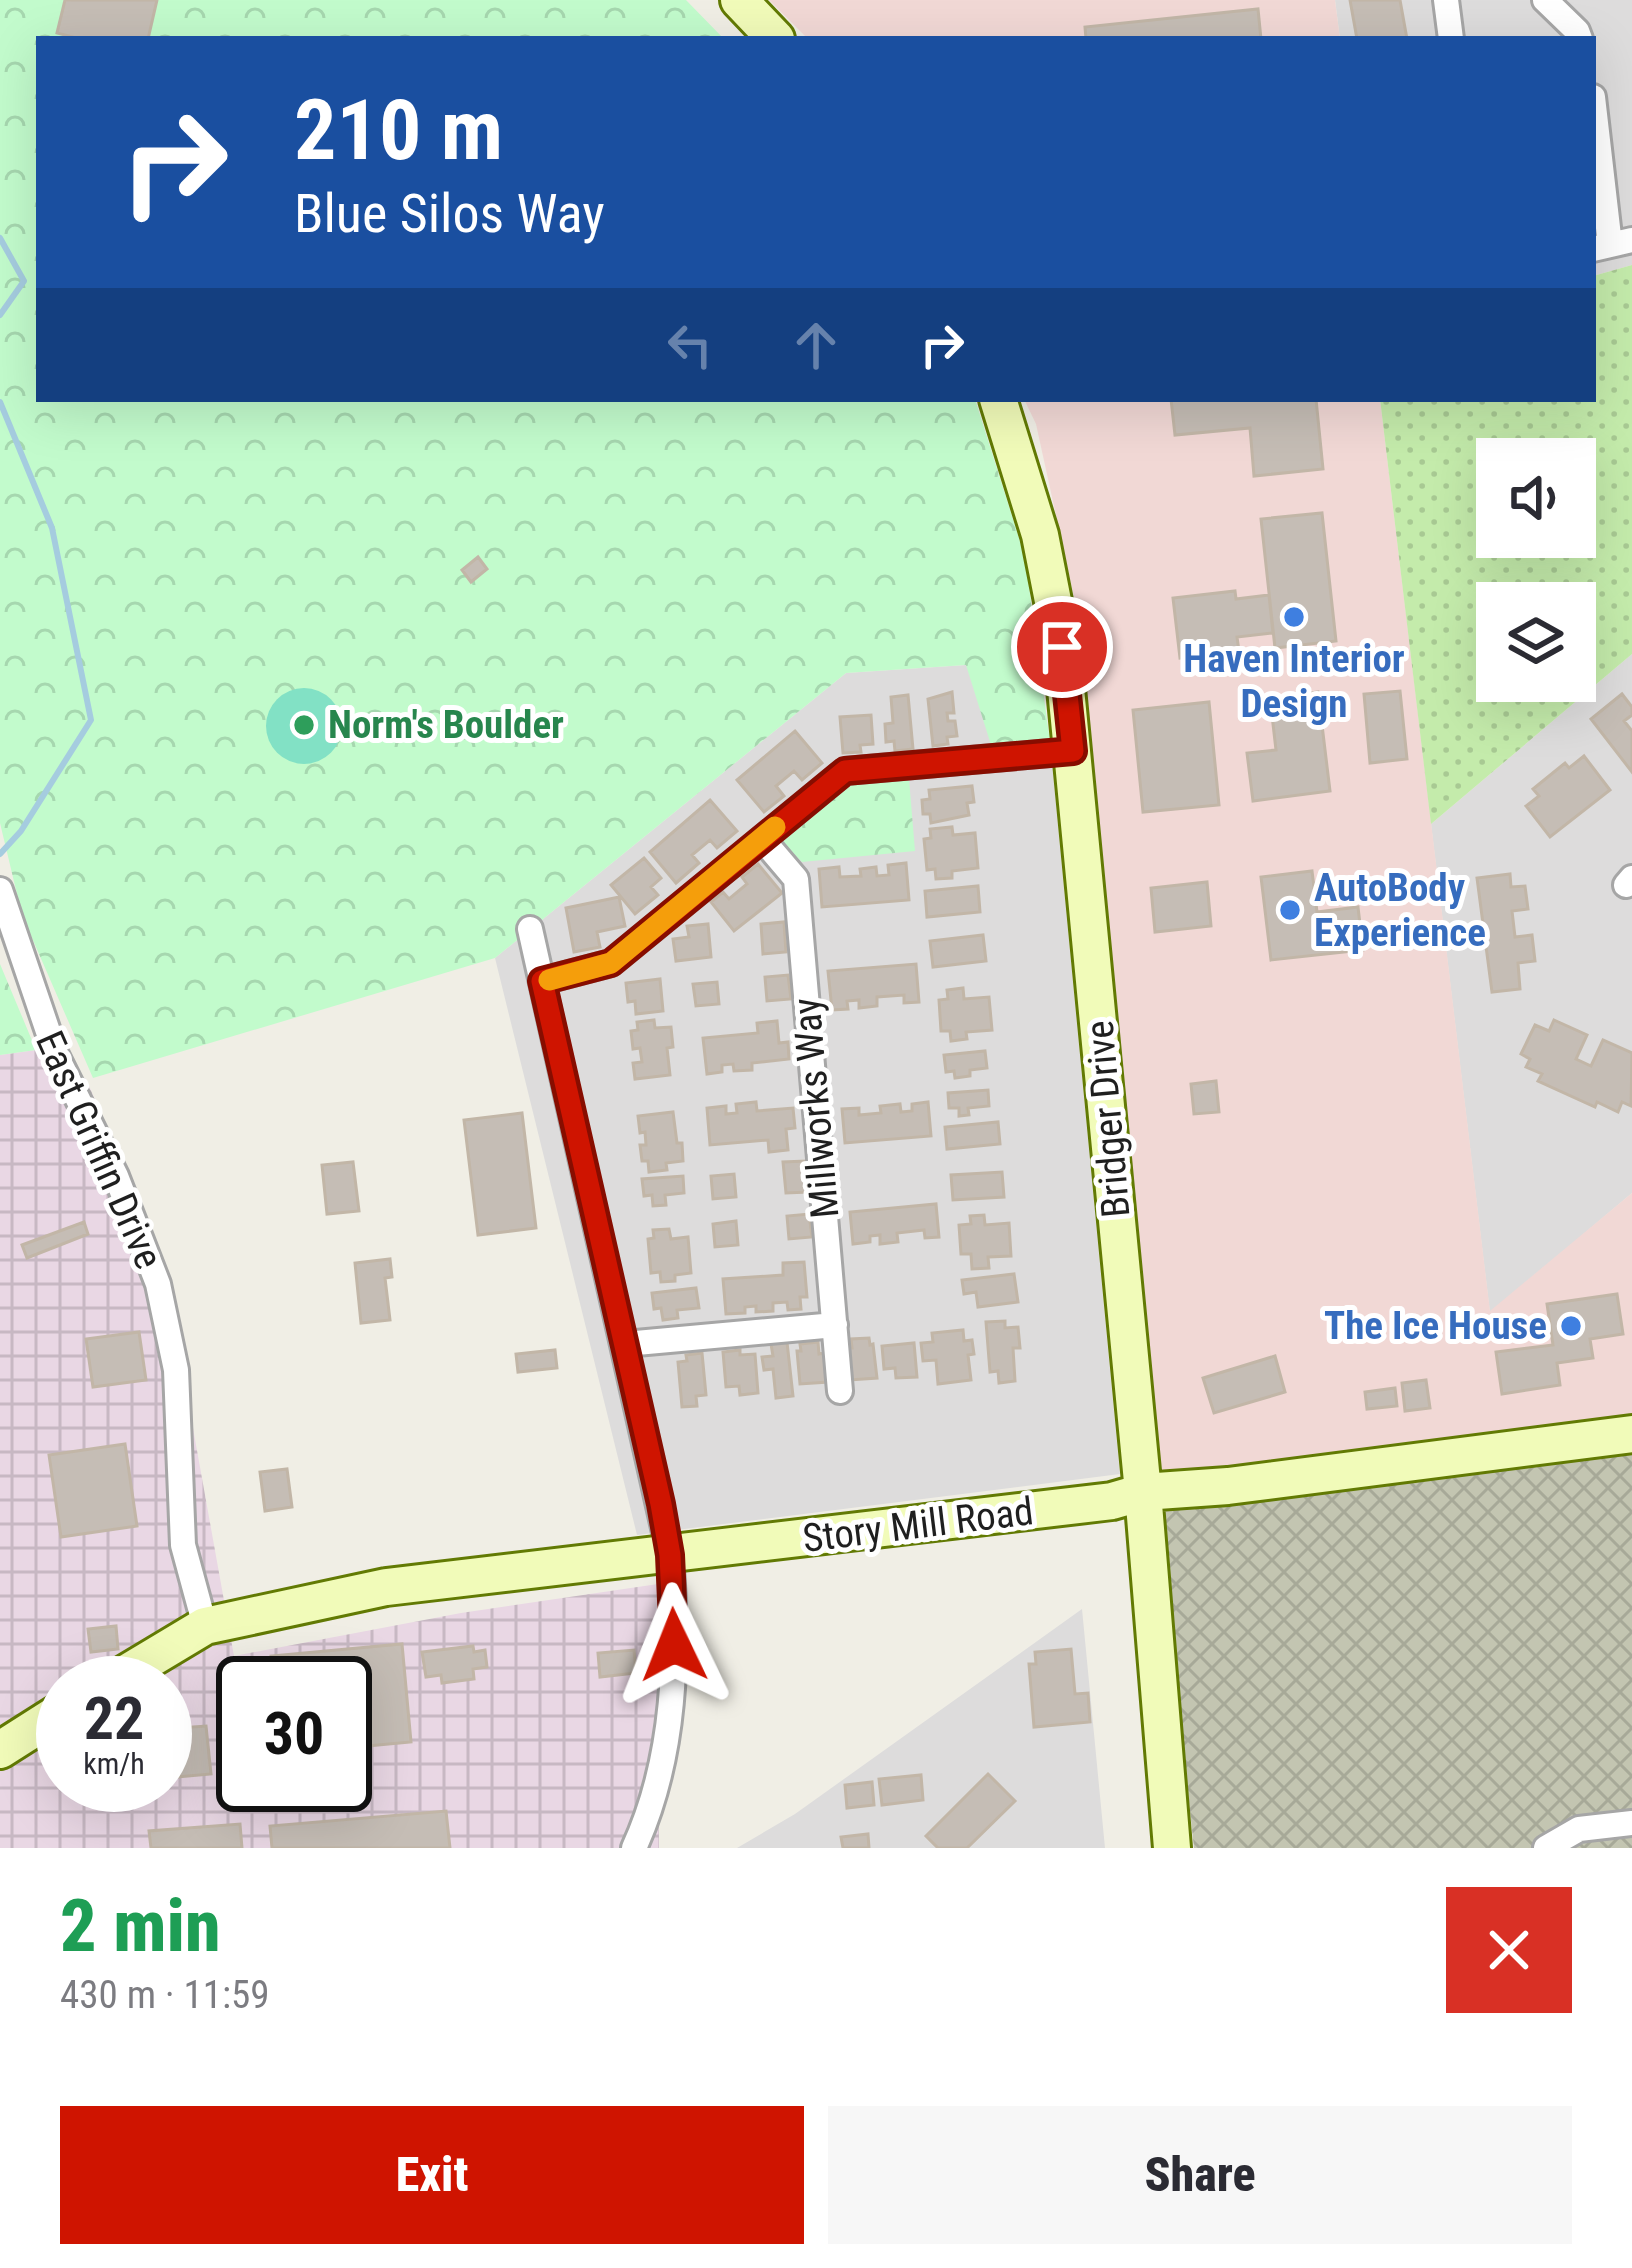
<!DOCTYPE html>
<html lang="en">
<head>
<meta charset="utf-8">
<style>
	body { margin:0; font-family:"Roboto Condensed",sans-serif; background:#f7f7f7; color:#2b2b33; height:100vh; display:flex; flex-direction:column; font-size:45px; white-space:nowrap }
	* { box-sizing:border-box; margin:0 }
	p { font-size:39px; color:#7c7c81 }
	.icon { flex:none; width:66px; height:66px; fill:none; stroke:currentColor; stroke-width:2; stroke-linecap:round; stroke-linejoin:round }
	.map { position:relative; height:1848px; overflow:hidden }
	.side { display:flex; flex-direction:column; background:#fff; flex:1 }
	.side>* { flex:none }
	.guide { position:absolute; left:36px; top:36px; width:1560px; height:366px; border-radius:0px; box-shadow:0 12px 48px #0002; background:#1a4fa0; color:#fff; overflow:hidden }
	.controls { position:absolute; left:1476px; top:438px; display:grid; gap:24px }
	.controls a { display:grid; place-items:center; width:120px; height:120px; border-radius:0px; background:#fff; box-shadow:0 12px 48px #0002; font-size:60px }
	.speed { position:absolute; left:36px; top:1656px; display:flex; gap:24px; font-size:60px; font-weight:700; text-align:center }
	.speed>* { display:grid; place-content:center; width:156px; height:156px; border-radius:50%; background:#fff; box-shadow:0 12px 48px #0002; line-height:1 }
	.speed small { font-size:30px; font-weight:400 }
	.speed .limit { border:6px solid #111; border-radius:18px; background:#fff; color:#111 }
	.pin { position:absolute; display:grid; place-items:center; width:102px; height:102px; color:#fff; margin:-51px; border:6px solid #fff; border-radius:50%; box-shadow:0 3px 12px #0007 }
	.me { position:absolute; width:132px; margin:-66px; rotate:358deg; stroke-linejoin:round; filter:drop-shadow(0 0 9px #0008) }
	.turn { display:flex; align-items:center; gap:42px; height:252px; padding:0 60px; font-size:54px }
	.turn .icon { width:156px; height:156px; stroke-width:2.5 }
	.turn b { display:block; font-size:84px; line-height:102px }
	.lanes { display:flex; align-items:center; height:114px; padding:0 60px; background:#0003; justify-content:center; gap:60px; direction:ltr }
	.lanes .off { opacity:.35 }
	.round { display:grid; place-items:center; flex:none; width:126px; height:126px; border-radius:0px; background:#f7f7f7 }
	.summary { display:flex; align-items:center; justify-content:space-between; height:204px; padding:0 60px }
	h1 { font-size:72px; font-weight:800; line-height:90px; color:#1e9e55 }
	.action { display:flex; gap:24px; margin-top:auto; padding:24px 60px }
	.action a { flex:1; height:138px; border-radius:0px; background:#cf1400; color:#fff; font-size:48px; font-weight:800; line-height:138px; text-align:center }
	.action a+a { background:#f7f7f7; color:#2b2b33 }
	.map>svg:first-child { display:block }
	.residential { fill:#dddcdc }
	.commercial { fill:#f1d8d5 }
	.industrial { fill:url(#industrial-grid); fill-rule:evenodd }
	.construction { fill:url(#construction-cross-hatch) }
	.grass { fill:url(#grass-dots); fill-rule:evenodd }
	.park { fill:url(#park-crowns) }
	.pitch { fill:#82e1c5 }
	.lines { fill:none; stroke-linecap:round; stroke-linejoin:round }
	.stream { stroke:#a5ccdf; stroke-width:6 }
	.building { fill:#c5bdb5; stroke:#c2b6a7; stroke-width:3 }
	.street-casing { stroke:#a6a6a6; stroke-width:30 }
	.secondary-casing { stroke:#627a03; stroke-width:42 }
	.street { stroke:#fff; stroke-width:24 }
	.secondary { stroke:#f1fbb9; stroke-width:36 }
	.route-casing { stroke:#870d00; stroke-width:30 }
	.route { stroke:#cf1400; stroke-width:21 }
	.slow { stroke:#f59e0b; stroke-width:21 }
	.shop-dot { fill:#3f7fe0; stroke:#fff; stroke-width:4.5 }
	.leisure-dot { fill:#2e9e5b; stroke:#fff; stroke-width:4.5 }
	.labels { text-anchor:middle; dominant-baseline:central; stroke-width:10; stroke-linejoin:round; paint-order:stroke }
	.shop-label { font-size:39px; font-weight:bold; fill:#366cbe; stroke:#fff }
	.leisure-label { font-size:39px; font-weight:bold; fill:#27864d; stroke:#fff; text-anchor:start }
	.street-label { font-size:39px; fill:#1f1f1f; stroke:#fff }
</style>
</head>
<body>
<div class="map">
<svg width="1632" height="1848" viewBox="0 0 1632 1848">
	<defs>
		<pattern id="industrial-grid" width="8" height="8" patternUnits="userSpaceOnUse" patternTransform="scale(3)"><rect width="8" height="8" fill="#e9d7e4"/><path d="M0 4h8M4 0v8" fill="none" stroke="#c7b8c3"/></pattern>
		<pattern id="construction-cross-hatch" width="8" height="8" patternUnits="userSpaceOnUse" patternTransform="scale(3)"><rect width="8" height="8" fill="#c3c5b1"/><path d="M0 0l8 8M0 8l8-8" fill="none" stroke="#a7a998"/></pattern>
		<pattern id="grass-dots" width="8" height="8" patternUnits="userSpaceOnUse" patternTransform="scale(3)"><rect width="8" height="8" fill="#c4ebab"/><path d="M2 2h.1M6 6h.1" fill="none" stroke="#a8c993" stroke-width="1.8" stroke-linecap="round"/></pattern>
		<pattern id="park-crowns" width="20" height="18" patternUnits="userSpaceOnUse" patternTransform="scale(3)"><rect width="20" height="18" fill="#c2fbcc"/><path d="M2 6a3 3 0 1 1 6 0M12 15a3 3 0 1 1 6 0" fill="none" stroke="#a6d7af"/></pattern>
	</defs>
	<rect width="100%" height="100%" fill="#f0eee5"/>
	<path class="residential" d="M 1335,0 L 1632,0 L 1632,265 L 1593,276 L 1593,39 L 1340,39 Z
		M 1632,654 L 1632,1193 L 1490,1313 L 1431,824 Z
		M 966,665 L 1050,742 L 1120,1474 L 637,1535 L 495,958 L 846,673 Z
		M 1082,1609 L 1105,1848 L 737,1848 L 795,1814 Z"/>
	<path class="commercial" d="M 769,0 L 1335,0 L 1340,39 L 808,39 Z
		M 1024,399 L 1380,399 L 1490,1311 L 1632,1193 L 1632,1450 L 1157,1505 L 1080,625 L 1036,424 Z"/>
	<path class="industrial" d="M 36,1050 L 86,1079 L 162,1256 L 234,1656 L 461,1613 L 658,1584 L 659,1848 L 0,1848 L 0,1055 ZM 63,1683 L 165,1683 L 165,1785 L 63,1785 ZM 243,1683 L 345,1683 L 345,1785 L 243,1785 Z"/>
	<path class="construction" d="M 1632,1450 L 1632,1848 L 1194,1848 L 1157,1505 Z"/>
	<path class="grass" d="M 1632,265 L 1632,654 L 1431,824 L 1380,399 L 1593,399 L 1593,276 ZM 1497,459 L 1575,459 L 1575,537 L 1497,537 ZM 1575,603 L 1575,681 L 1497,681 L 1497,603 Z"/>
	<path class="park" d="M 0,0 L 686,0 L 724,39 L 39,39 L 39,399 L 975,399 L 1025,557 L 1050,742 L 991,745 L 966,665 L 846,673 L 495,958 L 93,1078 L 22,915 L 0,823 Z
		M 909,779 L 915,851 L 802,862 L 782,842 L 852,784 Z
		M 0,964 L 36,1050 L 0,1055 Z"/>
	<path class="pitch" d="M266 726a38 38 0 1 1 76 0a38 38 0 1 1-76 0Z"/>
	<g class="lines">
		<path class="stream" d="M 0,238 L 24,281 L 0,315
			M 0,402 L 52,528 L 91,720 L 21,831 L 0,854"/>
	</g>
	<path class="building" d="M 65,0 L 157,0 L 148,39 L 80,39 L 57,33 Z
		M 1350,0 L 1400,0 L 1407,39 L 1357,39 Z
		M 1258,9 L 1261,39 L 1086,39 L 1085,27 Z
		M 1171,399 L 1316,399 L 1323,469 L 1254,476 L 1250,428 L 1175,435 Z
		M 1322,513 L 1336,641 L 1275,648 L 1261,519 Z
		M 478,557 L 487,569 L 471,582 L 462,570 Z
		M 1235,591 L 1236,599 L 1269,595 L 1273,633 L 1237,637 L 1239,651 L 1180,658 L 1173,598 Z
		M 1400,691 L 1407,759 L 1370,763 L 1364,694 Z
		M 952,692 L 954,713 L 947,713 L 948,721 L 955,721 L 957,736 L 947,737 L 948,744 L 933,746 L 928,699 Z
		M 1318,692 L 1330,791 L 1253,801 L 1247,753 L 1276,750 L 1270,698 Z
		M 1622,694 L 1632,707 L 1632,715 L 1624,721 L 1632,731 L 1632,772 L 1591,719 Z
		M 908,695 L 913,749 L 895,751 L 894,741 L 886,742 L 885,724 L 893,723 L 891,697 Z
		M 1209,702 L 1219,805 L 1143,812 L 1133,710 Z
		M 871,715 L 873,744 L 860,745 L 861,752 L 843,753 L 840,717 Z
		M 795,731 L 822,763 L 802,780 L 794,771 L 776,786 L 784,796 L 764,812 L 737,780 Z
		M 1584,756 L 1610,790 L 1550,837 L 1526,806 L 1539,796 L 1533,789 L 1565,763 L 1569,768 Z
		M 972,786 L 974,802 L 967,803 L 969,815 L 931,823 L 930,814 L 923,814 L 922,800 L 930,799 L 929,790 Z
		M 710,800 L 737,831 L 717,848 L 710,840 L 692,855 L 699,863 L 676,883 L 650,852 Z
		M 952,827 L 953,835 L 975,833 L 978,868 L 952,871 L 952,878 L 936,879 L 935,869 L 927,870 L 924,839 L 931,838 L 930,829 Z
		M 644,858 L 661,878 L 651,887 L 658,895 L 635,914 L 611,885 Z
		M 906,863 L 909,900 L 822,907 L 819,869 L 839,867 L 840,877 L 861,876 L 860,869 L 876,867 L 877,876 L 889,875 L 888,865 Z
		M 758,864 L 782,893 L 734,931 L 711,902 L 723,892 L 729,899 L 747,884 L 742,877 Z
		M 1312,871 L 1317,912 L 1358,907 L 1363,950 L 1271,960 L 1261,877 Z
		M 1510,874 L 1511,887 L 1525,886 L 1528,909 L 1512,911 L 1515,937 L 1532,935 L 1535,961 L 1518,963 L 1520,989 L 1492,992 L 1477,878 Z
		M 1207,882 L 1211,926 L 1155,932 L 1151,888 Z
		M 978,886 L 980,912 L 927,917 L 925,891 Z
		M 619,897 L 625,926 L 597,932 L 600,947 L 574,952 L 566,908 Z
		M 784,922 L 786,952 L 763,954 L 761,924 Z
		M 708,924 L 711,957 L 676,961 L 673,939 L 689,937 L 687,926 Z
		M 983,935 L 986,961 L 933,967 L 930,941 Z
		M 916,964 L 919,1002 L 904,1003 L 904,995 L 877,997 L 877,1006 L 859,1008 L 859,1000 L 847,1001 L 848,1009 L 832,1010 L 828,971 Z
		M 788,975 L 791,999 L 767,1001 L 765,977 Z
		M 660,979 L 663,1011 L 636,1014 L 635,1001 L 628,1002 L 626,983 Z
		M 717,982 L 719,1004 L 696,1006 L 693,984 Z
		M 963,988 L 964,999 L 989,997 L 992,1030 L 966,1032 L 967,1039 L 951,1041 L 950,1031 L 941,1031 L 939,1000 L 948,999 L 947,990 Z
		M 654,1020 L 655,1028 L 671,1027 L 673,1047 L 667,1048 L 670,1075 L 635,1079 L 633,1063 L 642,1062 L 640,1048 L 633,1049 L 631,1031 L 638,1030 L 637,1022 Z
		M 1554,1020 L 1587,1035 L 1576,1059 L 1591,1066 L 1603,1040 L 1632,1053 L 1631,1106 L 1622,1102 L 1618,1112 L 1597,1102 L 1595,1107 L 1538,1081 L 1542,1074 L 1526,1067 L 1530,1059 L 1521,1054 L 1535,1025 L 1549,1031 Z
		M 777,1021 L 779,1043 L 788,1042 L 789,1059 L 752,1063 L 752,1070 L 734,1071 L 733,1064 L 722,1065 L 722,1072 L 707,1074 L 703,1038 L 758,1033 L 757,1023 Z
		M 985,1051 L 987,1068 L 970,1070 L 970,1076 L 955,1078 L 954,1071 L 946,1072 L 944,1055 Z
		M 1216,1081 L 1219,1112 L 1194,1114 L 1191,1084 Z
		M 988,1090 L 989,1106 L 968,1108 L 969,1115 L 959,1116 L 959,1108 L 949,1108 L 948,1093 Z
		M 756,1102 L 757,1111 L 793,1108 L 795,1128 L 786,1129 L 788,1150 L 769,1152 L 768,1140 L 710,1145 L 707,1108 L 726,1106 L 726,1114 L 737,1113 L 736,1104 Z
		M 928,1102 L 931,1136 L 845,1143 L 842,1109 L 859,1108 L 859,1115 L 881,1113 L 880,1106 L 900,1104 L 901,1112 L 912,1111 L 912,1104 Z
		M 673,1112 L 677,1143 L 682,1143 L 683,1161 L 666,1163 L 667,1170 L 649,1172 L 648,1161 L 642,1161 L 640,1145 L 646,1145 L 645,1132 L 640,1133 L 638,1116 Z
		M 522,1113 L 536,1228 L 478,1235 L 464,1120 Z
		M 998,1122 L 1000,1144 L 947,1149 L 945,1127 Z
		M 806,1161 L 808,1192 L 786,1193 L 783,1162 Z
		M 353,1162 L 359,1211 L 327,1214 L 322,1165 Z
		M 1002,1172 L 1004,1197 L 953,1200 L 951,1175 Z
		M 734,1174 L 736,1197 L 713,1199 L 711,1176 Z
		M 683,1176 L 684,1193 L 665,1195 L 666,1205 L 653,1206 L 652,1195 L 644,1196 L 642,1179 Z
		M 936,1204 L 939,1237 L 925,1238 L 924,1230 L 897,1233 L 898,1242 L 880,1244 L 880,1235 L 870,1236 L 870,1242 L 853,1244 L 850,1212 Z
		M 809,1214 L 812,1237 L 789,1239 L 787,1216 Z
		M 984,1215 L 985,1225 L 1009,1223 L 1011,1256 L 988,1257 L 989,1268 L 972,1269 L 971,1254 L 961,1254 L 959,1225 L 971,1224 L 970,1216 Z
		M 736,1221 L 738,1245 L 715,1247 L 713,1224 Z
		M 84,1222 L 88,1234 L 27,1258 L 22,1245 Z
		M 669,1229 L 671,1239 L 688,1237 L 691,1273 L 675,1275 L 675,1281 L 661,1282 L 660,1272 L 651,1273 L 648,1239 L 654,1238 L 653,1230 Z
		M 390,1259 L 392,1277 L 385,1278 L 390,1320 L 361,1323 L 355,1263 Z
		M 804,1262 L 807,1297 L 800,1297 L 801,1309 L 788,1310 L 787,1302 L 773,1303 L 773,1311 L 756,1312 L 756,1306 L 745,1307 L 745,1313 L 726,1314 L 723,1279 L 783,1275 L 783,1263 Z
		M 1014,1274 L 1018,1302 L 978,1307 L 976,1292 L 964,1294 L 962,1280 Z
		M 696,1288 L 699,1308 L 677,1310 L 678,1318 L 663,1320 L 661,1308 L 654,1309 L 652,1293 Z
		M 1617,1294 L 1623,1334 L 1590,1339 L 1593,1358 L 1557,1363 L 1560,1385 L 1502,1394 L 1496,1352 L 1553,1345 L 1547,1304 Z
		M 1005,1321 L 1005,1328 L 1018,1327 L 1020,1348 L 1013,1348 L 1015,1381 L 999,1383 L 998,1371 L 990,1372 L 986,1322 Z
		M 963,1330 L 964,1341 L 972,1340 L 974,1354 L 968,1355 L 971,1380 L 938,1384 L 936,1360 L 923,1361 L 921,1343 L 933,1342 L 932,1333 Z
		M 139,1332 L 146,1380 L 93,1387 L 86,1339 Z
		M 869,1338 L 870,1345 L 873,1344 L 877,1378 L 850,1380 L 847,1348 L 852,1348 L 851,1339 Z
		M 787,1342 L 793,1396 L 776,1398 L 773,1369 L 764,1370 L 762,1357 L 773,1356 L 771,1344 Z
		M 818,1342 L 819,1354 L 825,1353 L 828,1382 L 800,1384 L 797,1351 L 801,1351 L 800,1344 Z
		M 914,1343 L 917,1377 L 896,1378 L 895,1368 L 884,1369 L 882,1346 Z
		M 555,1350 L 557,1368 L 518,1372 L 516,1354 Z
		M 740,1350 L 740,1355 L 755,1354 L 758,1393 L 740,1395 L 739,1386 L 726,1387 L 723,1352 Z
		M 702,1353 L 706,1395 L 696,1396 L 697,1406 L 682,1407 L 678,1362 L 687,1361 L 686,1355 Z
		M 1275,1356 L 1285,1392 L 1214,1413 L 1203,1378 Z
		M 1426,1380 L 1430,1408 L 1405,1411 L 1402,1383 Z
		M 1395,1388 L 1397,1406 L 1367,1409 L 1365,1392 Z
		M 125,1444 L 137,1526 L 61,1537 L 49,1455 Z
		M 287,1469 L 292,1507 L 265,1511 L 260,1472 Z
		M 116,1626 L 118,1649 L 91,1652 L 88,1629 Z
		M 402,1644 L 411,1742 L 345,1748 L 345,1683 L 273,1683 L 271,1656 Z
		M 473,1646 L 474,1652 L 485,1650 L 487,1667 L 473,1669 L 474,1679 L 442,1683 L 441,1675 L 426,1677 L 422,1652 Z
		M 1071,1649 L 1075,1694 L 1088,1693 L 1090,1722 L 1034,1727 L 1029,1664 L 1036,1664 L 1035,1652 Z
		M 634,1650 L 636,1673 L 600,1677 L 598,1653 Z
		M 206,1726 L 211,1774 L 165,1778 L 165,1729 Z
		M 988,1774 L 1015,1801 L 967,1848 L 938,1848 L 926,1836 Z
		M 921,1775 L 923,1800 L 882,1805 L 879,1779 Z
		M 872,1782 L 874,1805 L 847,1808 L 845,1785 Z
		M 446,1811 L 450,1848 L 272,1848 L 270,1826 Z
		M 240,1824 L 242,1848 L 151,1848 L 149,1831 Z
		M 868,1834 L 869,1848 L 843,1848 L 841,1837 Z"/>
	<g class="lines">
		<defs>
			<path id="street" d="M 1446,0 L 1451,39
				M 1545,0 L 1577,31 L 1580,39
				M 1593,97 L 1610,245
				M 1593,249 L 1632,240
				M 762,839 L 796,879 L 840,1391
				M 1626,885 L 1632,878
				M 0,890 L 56,1055 L 116,1176 L 158,1284 L 176,1370 L 183,1545 L 205,1626
				M 530,929 L 670,1555 C 678,1652 676,1757 634,1848
				M 542,981 L 611,963 L 845,771 L 1073,751
				M 625,1344 L 835,1325
				M 1546,1848 L 1579,1829 L 1632,1823"/>
			<path id="secondary" d="M 739,0 L 776,39
				M 998,399 L 1040,535 L 1062,647 L 1143,1492 L 1172,1848
				M 110,1683 L 205,1626 L 386,1587 L 1112,1501 L 1143,1492 L 1228,1486 L 1632,1434
				M 0,1750 L 63,1710"/>
		</defs>
		<use href="#street" class="street-casing"/>
		<use href="#secondary" class="secondary-casing"/>
		<use href="#street" class="street"/>
		<use href="#secondary" class="secondary"/>
	</g>
	<g class="lines">
		<defs>
			<path id="route" d="M 674,1645 L 670,1555 L 661,1504 L 542,981 L 611,963 L 845,771 L 1073,751 L 1062,647"/>
		</defs>
		<use href="#route" class="route-casing"/>
		<use href="#route" class="route"/>
		<path class="slow" d="M 549,980 L 611,963 L 775,827"/>
	</g>
	<g class="shop-dot">
		<circle cx="1294" cy="617" r="12"/>
		<circle cx="1290" cy="910" r="12"/>
		<circle cx="1571" cy="1326" r="12"/>
	</g>
	<circle class="leisure-dot" cx="304" cy="725" r="12"/>
	<g class="labels">
		<g class="shop-label">
			<text x="1294" y="659">Haven Interior<tspan x="1294" dy="45">Design</tspan></text>
			<text x="1314" y="888" text-anchor="start">AutoBody<tspan x="1314" dy="45">Experience</tspan></text>
			<text x="1547" y="1326" text-anchor="end">The Ice House</text>
		</g>
		<g class="leisure-label">
			<text x="328" y="725">Norm's Boulder</text>
		</g>
		<g class="street-label">
			<text transform="translate(816 1108) rotate(-95)">Millworks Way</text>
			<text transform="translate(1108 1119) rotate(-95)">Bridger Drive</text>
			<text transform="translate(99 1150) rotate(66)">East Griffin Drive</text>
			<text transform="translate(918 1525) rotate(-7)">Story Mill Road</text>
		</g>
	</g>
</svg>
<div class="controls">
<a><svg class="icon" aria-label="sound" viewBox="0 0 24 24"><path d="M4 9h4l5-4v14l-5-4H4zM17 9q2 3 0 6"/></svg></a>
<a><svg class="icon" aria-label="layers" viewBox="0 0 24 24"><path d="M12 4l9 5-9 5-9-5zM3 14l9 5 9-5"/></svg></a>
</div>
<div class="speed"><div>22<small>km/h</small></div><div class="limit">30</div></div>
<div class="pin" style="left:1062px;top:647px;background:#d93025"><svg class="icon" aria-label="arrive" viewBox="0 0 24 24"><path d="M6 21V4h12l-3 4 3 4H6"/></svg></div>
<svg class="me" style="left:674px;top:1645px" viewBox="-20 -20 40 40"><path d="M0-17L14 15 0 8-14 15z" fill="#cf1400" stroke="#fff" stroke-width="4"/></svg>
<div class="guide">
<div class="turn"><svg class="icon" aria-label="right" viewBox="0 0 24 24"><path d="M7 20v-9h11M14 6l5 5-5 5"/></svg><div><b>210 m</b>Blue Silos Way</div></div>
<div class="lanes"><svg class="icon off" aria-label="left" viewBox="0 0 24 24"><path d="M17 20v-9H6M10 6l-5 5 5 5"/></svg><svg class="icon off" aria-label="ahead" viewBox="0 0 24 24"><path d="M12 20V5M6 11l6-6 6 6"/></svg><svg class="icon" aria-label="right" viewBox="0 0 24 24"><path d="M7 20v-9h11M14 6l5 5-5 5"/></svg></div>
</div>
</div>
<section class="side">
<div class="summary"><div><h1>2 min</h1><p>430 m · 11:59</p></div><a class="round" style="background:#d93025;color:#fff"><svg class="icon" aria-label="close" viewBox="0 0 24 24"><path d="M6 6l12 12M18 6L6 18"/></svg></a></div>
<div class="action"><a>Exit</a><a>Share</a></div>
</section>
</body>
</html>
